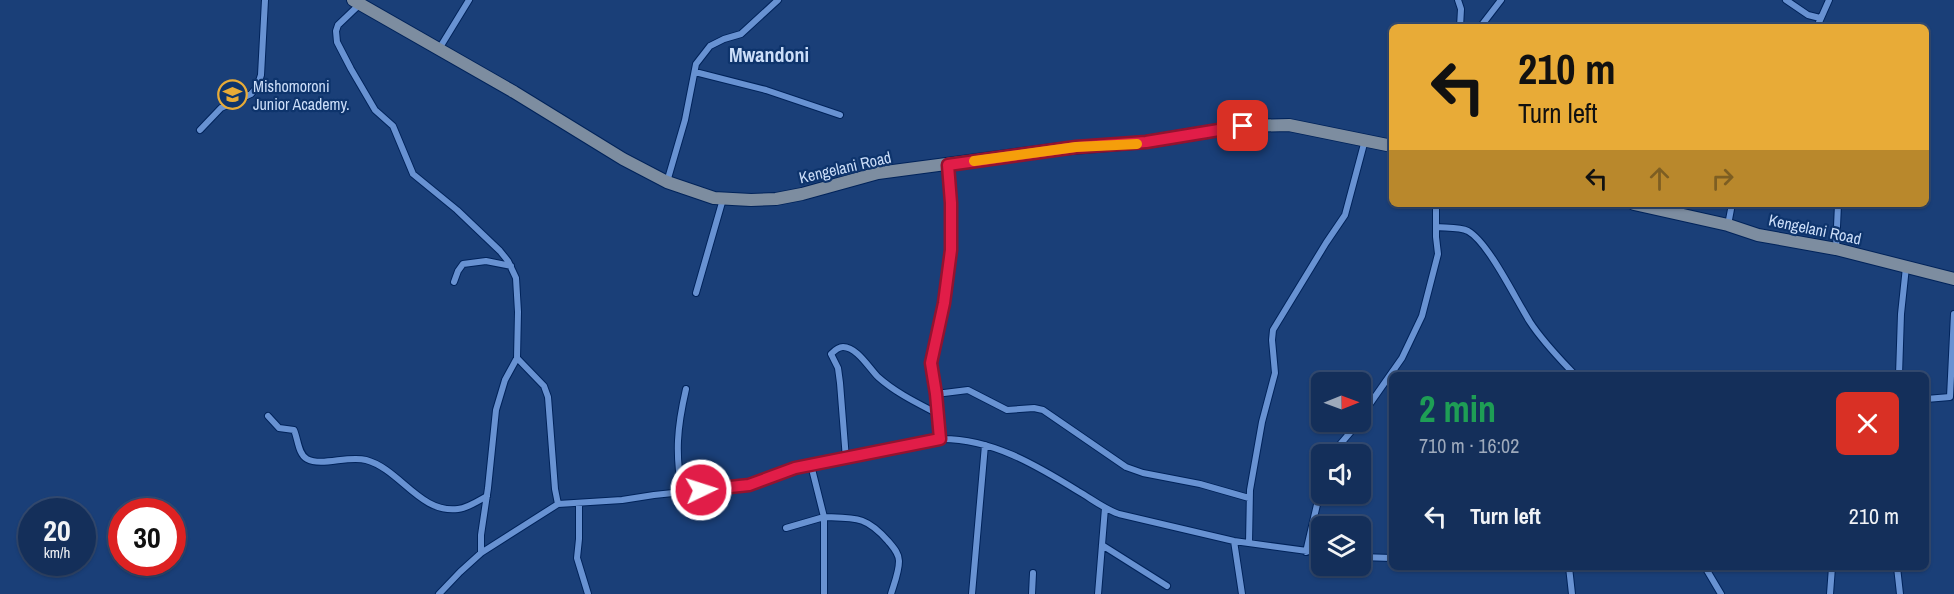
<!DOCTYPE html>
<html lang="en">
<head>
<meta charset="utf-8">
<style>
	body { margin:0; font-family:"Archivo Narrow",sans-serif; background:#1d3760; color:#f1f3f6; height:100vh; display:flex; flex-direction:column; font-size:22px; white-space:nowrap }
	* { box-sizing:border-box; margin:0 }
	p { font-size:20px; color:#9da9bb }
	.icon { flex:none; width:33px; height:33px; fill:none; stroke:currentColor; stroke-width:2; stroke-linecap:round; stroke-linejoin:round }
	.map { position:relative; flex:1; overflow:hidden }
	.details { position:absolute; left:1389px; top:372px; width:540px; height:198px; display:flex; flex-direction:column; background:#142f5a; border-radius:9px; box-shadow:0 2px 4px #0004,0 0 0 2px #334a70 }
	.details>* { flex:none }
	.guide { position:absolute; left:1389px; top:24px; width:540px; height:183px; border-radius:9px; box-shadow:0 2px 4px #0004,0 0 0 2px #334a70; background:#e8ab37; color:#111; overflow:hidden }
	.needle { width:39px; rotate:89deg }
	.buttons { position:absolute; left:1311px; top:372px; display:grid; gap:12px }
	.buttons a { display:grid; place-items:center; width:60px; height:60px; border-radius:9px; background:#142f5a; box-shadow:0 2px 4px #0004,0 0 0 2px #334a70; font-size:30px }
	.speed { position:absolute; left:18px; top:498px; display:flex; gap:12px; font-size:30px; font-weight:700; text-align:center }
	.speed>* { display:grid; place-content:center; width:78px; height:78px; border-radius:50%; background:#142f5a; box-shadow:0 2px 4px #0004,0 0 0 2px #334a70; line-height:1 }
	.speed small { font-size:15px; font-weight:400 }
	.speed .limit { border:9px solid #d22; background:#fff; color:#111 }
	.pin { position:absolute; display:grid; place-items:center; width:51px; height:51px; color:#fff; margin:-26px; border-radius:12px; box-shadow:0 3px 9px #0006 }
	.me { position:absolute; width:66px; margin:-33px; rotate:86deg; stroke-linejoin:round; filter:drop-shadow(0 0 4px #0008) }
	.turn { display:flex; align-items:center; gap:21px; height:126px; padding:0 30px; font-size:27px }
	.turn .icon { width:78px; height:78px; stroke-width:2.5 }
	.turn b { display:block; font-size:42px; line-height:51px }
	.lanes { display:flex; align-items:center; height:57px; padding:0 30px; background:#0003; justify-content:center; gap:30px; direction:ltr }
	.lanes .off { opacity:.35 }
	.round { display:grid; place-items:center; flex:none; width:63px; height:63px; border-radius:9px; background:#1d3760 }
	.headline { display:flex; align-items:center; justify-content:space-between; height:102px; padding:0 30px }
	h1 { font-size:36px; font-weight:700; line-height:45px; color:#1e9e55 }
	ul { padding:0; list-style:none }
	li { display:flex; align-items:center; gap:18px; height:84px; padding:0 30px }
	li div { flex:1 }
	li b { display:block; font-size:22px }
	li em { font-style:normal }
	.map>svg:first-child { display:block }
	.lines { fill:none; stroke-linecap:round; stroke-linejoin:round }
	.street-casing { stroke:#00235a; stroke-width:8 }
	.secondary-casing { stroke:#00235a; stroke-width:14 }
	.street { stroke:#6892d2; stroke-width:6 }
	.secondary { stroke:#7d8da0; stroke-width:12 }
	.route-casing { stroke:#92132f; stroke-width:15 }
	.route { stroke:#e11d48; stroke-width:10 }
	.slow { stroke:#f59e0b; stroke-width:10 }
	.labels { text-anchor:middle; dominant-baseline:central; stroke-width:4.5; stroke-linejoin:round; paint-order:stroke }
	.poi-label { font-size:16px; fill:#ccdef9; stroke:#0e346c; text-anchor:start }
	.street-label { font-size:16px; fill:#ccdef9; stroke:#0e346c }
	.quarter-label { font-size:20px; font-weight:bold; fill:#ccdef9; stroke:#0e346c }
</style>
</head>
<body>
<div class="map">
<svg width="1954" height="594" viewBox="0 0 1954 594">
	<rect width="100%" height="100%" fill="#1a3f78"/>
	<g class="lines">
		<defs>
			<path id="street" d="M 1458,0 L 1461,9 L 1460,27
				M 1786,0 L 1808,15 L 1820,18
				M 360,4 L 338,25 L 336,31 L 337,42 L 351,69 L 375,110 L 393,126 L 413,174 L 457,210 L 500,251 L 508,261 L 516,278 L 518,312 L 517,358 L 505,380 L 496,410 L 488,488 L 481,535 L 481,553
				M 1476,27 L 1481,26 L 1501,0
				M 1817,27 L 1829,0
				M 439,49 L 469,0
				M 695,72 L 766,90 L 840,115
				M 200,130 L 221,108 L 251,94 L 257,87 L 261,75 L 265,0
				M 667,182 L 685,120 L 696,64 L 710,46 L 724,39 L 741,34 L 778,0
				M 1728,225 L 1732,204
				M 1436,227 C 1446,228 1460,227 1468,231 C 1489,243 1516,300 1530,322 C 1543,342 1559,358 1575,375
				M 1836,249 L 1838,204
				M 454,282 L 458,271 L 463,264 L 486,261 L 511,266
				M 696,293 L 723,199
				M 517,358 L 544,386 L 548,397 L 555,489 L 558,504
				M 1899,375 L 1901,314 L 1906,267
				M 936,394 L 968,390 L 1007,410 L 1034,408 L 1043,410 L 1126,467 L 1143,473 L 1200,484 L 1249,498
				M 1926,399 L 1950,397 L 1954,314
				M 268,416 L 279,428 L 294,430 C 298,439 298,454 307,459 C 322,467 348,455 366,460 C 400,469 420,514 458,509 C 468,508 478,501 487,496
				M 1360,418 L 1402,358 L 1422,316 L 1438,254 L 1436,237 L 1436,204
				M 940,439 L 936,394 L 931,363 L 944,303 L 951,250 L 951,203 L 948,165
				M 1332,454 L 1359,422
				M 846,459 L 840,383 L 838,368 L 831,354 C 834,351 838,347 843,347 C 857,347 869,368 878,377 C 896,393 917,403 938,414
				M 811,465 L 824,517 C 856,518 866,516 888,541 C 893,547 899,553 899,561 C 899,572 894,584 891,594
				M 682,492 C 675,453 677,428 686,389
				M 579,504 L 579,539 L 577,558 L 588,594
				M 786,528 L 824,517 L 824,594
				M 1234,541 L 1242,594
				M 1249,543 L 1250,490 L 1262,422 L 1275,373 L 1272,340 L 1273,330 L 1326,243 L 1345,215 L 1365,140
				M 1102,545 L 1167,586
				M 1306,552 L 1322,483
				M 1360,557 L 1392,558
				M 1569,567 L 1572,594
				M 1705,567 L 1721,594
				M 1897,567 L 1900,594
				M 439,594 L 460,572 L 481,553 L 558,504 L 622,500 L 654,495 L 749,485 L 795,468 L 940,439 C 991,438 1036,465 1078,491 C 1092,499 1104,509 1119,514 L 1234,541 L 1322,553
				M 972,594 L 985,445
				M 1032,594 L 1033,573
				M 1098,594 L 1105,508
				M 1830,594 L 1832,567"/>
			<path id="secondary" d="M 353,0 L 514,92 L 623,159 L 667,182 L 714,198 L 751,200 L 776,199 L 802,194 L 878,173 L 1060,149 L 1146,142 L 1243,126 L 1289,125 L 1392,146
				M 1634,204 L 1728,225 L 1758,235 L 1836,249 L 1954,279"/>
		</defs>
		<use href="#street" class="street-casing"/>
		<use href="#secondary" class="secondary-casing"/>
		<use href="#street" class="street"/>
		<use href="#secondary" class="secondary"/>
	</g>
	<g class="lines">
		<defs>
			<path id="route" d="M 701,490 L 749,485 L 795,468 L 940,439 L 936,394 L 931,363 L 944,303 L 951,250 L 951,203 L 948,165 L 1076,147 L 1146,142 L 1243,126"/>
		</defs>
		<use href="#route" class="route-casing"/>
		<use href="#route" class="route"/>
		<path class="slow" d="M 974,161 L 1076,147 L 1137,144"/>
	</g>
	<defs>
		<symbol id="school-ring" viewBox="-11 -11 22 22"><circle r="9.5" fill="#0e346c" stroke="#e8ab37" stroke-width="1.5"/><path d="M0-5L7-2L0 1L-7-2ZM-4 1L0 2.5L4 1V4Q0 6-4 4Z" fill="#e8ab37"/></symbol>
	</defs>
	<g fill-rule="evenodd">
		<use href="#school-ring" x="216" y="78" width="33" height="33"/>
	</g>
	<g class="labels">
		<g class="poi-label">
			<text x="253" y="86">Mishomoroni<tspan x="253" dy="18">Junior Academy.</tspan></text>
		</g>
		<g class="street-label">
			<text transform="translate(845 167) rotate(-13)">Kengelani Road</text>
			<text transform="translate(1815 229) rotate(12)">Kengelani Road</text>
		</g>
		<g class="quarter-label">
			<text x="769" y="54">Mwandoni</text>
		</g>
	</g>
</svg>
<div class="buttons">
<a><svg class="needle" viewBox="-14 -14 28 28"><path d="M0-13l5 13h-10z" fill="#e53935"/><path d="M0 13l5-13h-10z" fill="#9da9bb"/></svg></a>
<a><svg class="icon" aria-label="sound" viewBox="0 0 24 24"><path d="M4 9h4l5-4v14l-5-4H4zM17 9q2 3 0 6"/></svg></a>
<a><svg class="icon" aria-label="layers" viewBox="0 0 24 24"><path d="M12 4l9 5-9 5-9-5zM3 14l9 5 9-5"/></svg></a>
</div>
<div class="speed"><div>20<small>km/h</small></div><div class="limit">30</div></div>
<div class="pin" style="left:1243px;top:126px;background:#d93025"><svg class="icon" aria-label="arrive" viewBox="0 0 24 24"><path d="M6 21V4h12l-3 4 3 4H6"/></svg></div>
<svg class="me" style="left:701px;top:490px" viewBox="-20 -20 40 40"><circle r="17" fill="#e11d48" stroke="#fff" stroke-width="3"/><path d="M0-11L8 9 0 5-8 9z" fill="#fff"/></svg>
<div class="guide">
<div class="turn"><svg class="icon" aria-label="left" viewBox="0 0 24 24"><path d="M17 20v-9H6M10 6l-5 5 5 5"/></svg><div><b>210 m</b>Turn left</div></div>
<div class="lanes"><svg class="icon" aria-label="left" viewBox="0 0 24 24"><path d="M17 20v-9H6M10 6l-5 5 5 5"/></svg><svg class="icon off" aria-label="ahead" viewBox="0 0 24 24"><path d="M12 20V5M6 11l6-6 6 6"/></svg><svg class="icon off" aria-label="right" viewBox="0 0 24 24"><path d="M7 20v-9h11M14 6l5 5-5 5"/></svg></div>
</div>
<section class="details">
<div class="headline"><div><h1>2 min</h1><p>710 m · 16:02</p></div><a class="round" style="background:#d93025;color:#fff"><svg class="icon" aria-label="close" viewBox="0 0 24 24"><path d="M6 6l12 12M18 6L6 18"/></svg></a></div>
<ul>
<li><svg class="icon" aria-label="left" viewBox="0 0 24 24"><path d="M17 20v-9H6M10 6l-5 5 5 5"/></svg><div><b>Turn left</b></div><em>210 m</em></li>
</ul>
</section>
</div>
</body>
</html>
